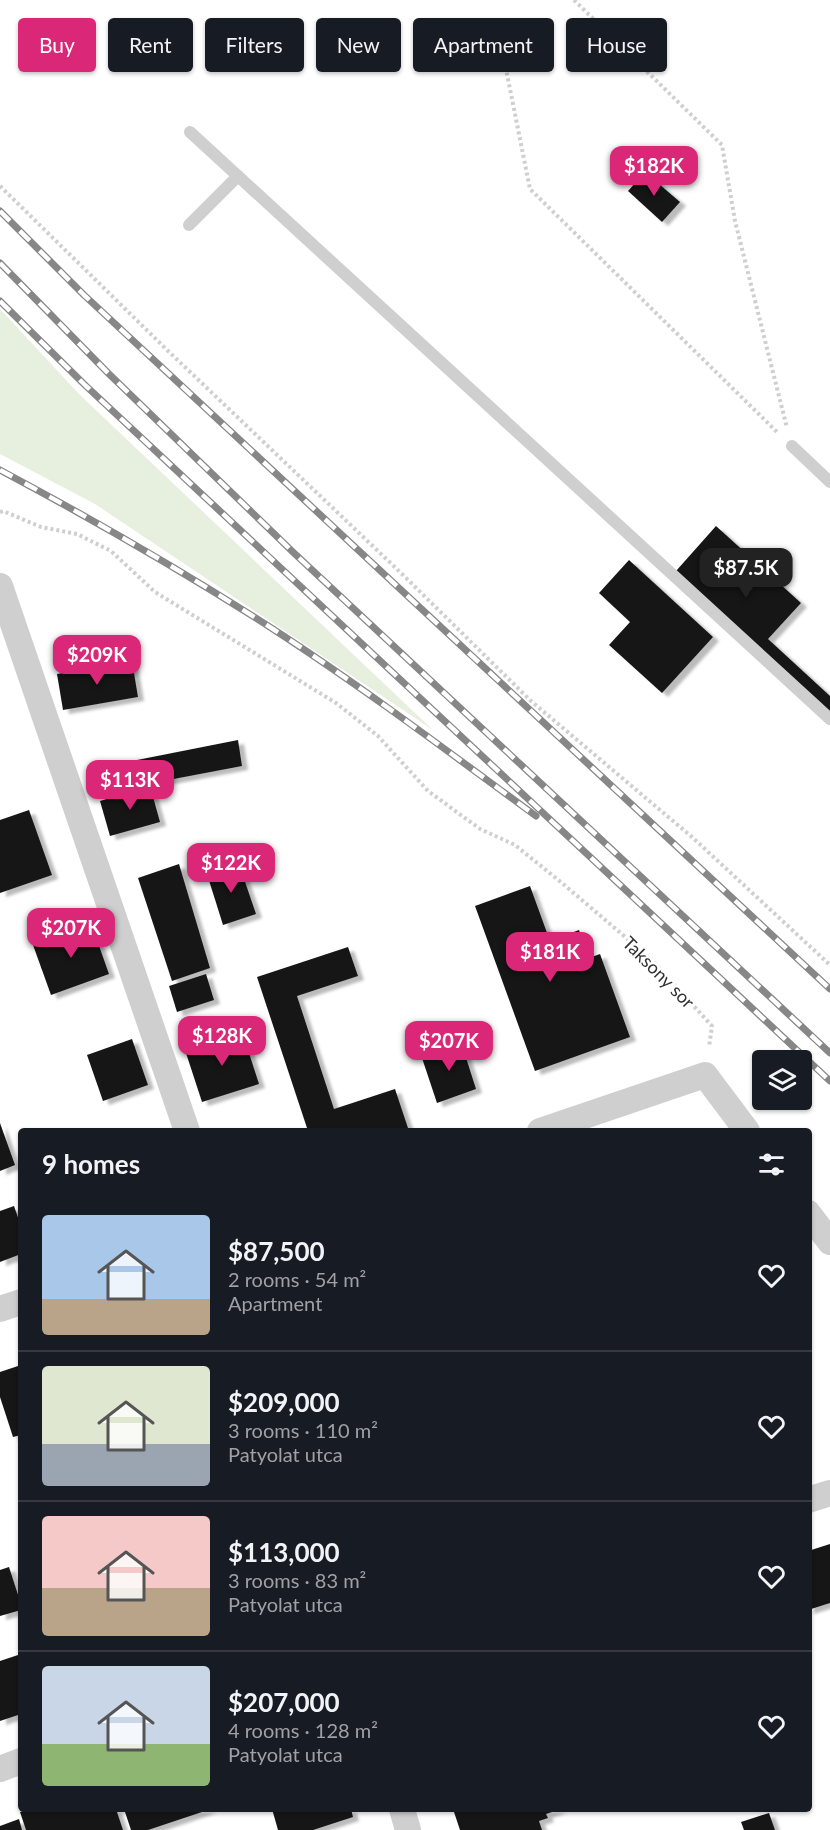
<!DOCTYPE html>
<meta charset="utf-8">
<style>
:root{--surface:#171b24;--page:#20242c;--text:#f1f3f6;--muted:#9ea1a6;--line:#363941;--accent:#db2777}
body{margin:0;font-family:Lato,sans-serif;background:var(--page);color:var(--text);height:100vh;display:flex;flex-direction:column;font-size:22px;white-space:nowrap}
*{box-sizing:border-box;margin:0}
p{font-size:20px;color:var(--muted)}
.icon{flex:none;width:33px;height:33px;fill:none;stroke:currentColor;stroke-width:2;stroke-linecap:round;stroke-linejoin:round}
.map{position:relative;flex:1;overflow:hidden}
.sheet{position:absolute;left:18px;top:1128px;width:794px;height:684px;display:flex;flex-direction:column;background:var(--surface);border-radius:6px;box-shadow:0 2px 4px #0004}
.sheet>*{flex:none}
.hud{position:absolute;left:18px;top:18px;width:795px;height:54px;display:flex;gap:12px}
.buttons{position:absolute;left:752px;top:1050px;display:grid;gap:12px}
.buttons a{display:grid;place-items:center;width:60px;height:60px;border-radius:6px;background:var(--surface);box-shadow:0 2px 4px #0004;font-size:30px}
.price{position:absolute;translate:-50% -51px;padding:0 14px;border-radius:12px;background:var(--accent);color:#fff;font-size:20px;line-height:39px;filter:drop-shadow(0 2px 3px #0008)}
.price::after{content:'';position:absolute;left:50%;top:36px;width:18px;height:14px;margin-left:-9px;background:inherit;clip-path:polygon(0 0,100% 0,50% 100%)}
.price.active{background:#222;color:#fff}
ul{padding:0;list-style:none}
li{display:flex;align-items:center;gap:18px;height:150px;padding:0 24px}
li+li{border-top:2px solid var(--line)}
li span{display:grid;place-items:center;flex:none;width:168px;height:120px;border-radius:6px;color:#555}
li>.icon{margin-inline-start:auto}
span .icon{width:72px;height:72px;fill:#fffc;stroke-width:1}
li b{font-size:26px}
h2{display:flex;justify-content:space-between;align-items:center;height:72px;padding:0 24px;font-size:26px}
.pill{padding:0 21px;border-radius:6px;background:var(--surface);box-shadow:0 2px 4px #0004;font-size:21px;line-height:54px}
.pill.active{background:var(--accent);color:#fff}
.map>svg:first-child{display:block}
.green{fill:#e7efdf}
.building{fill:#191919;filter:url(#shadow)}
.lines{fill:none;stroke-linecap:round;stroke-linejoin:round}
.path{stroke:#cfcfcf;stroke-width:4;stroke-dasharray:3 3;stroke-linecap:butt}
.service{stroke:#cfcfcf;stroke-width:12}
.minor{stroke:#cfcfcf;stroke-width:26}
.rail-casing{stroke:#878787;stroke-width:7}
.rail{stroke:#fff;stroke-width:4.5;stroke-dasharray:14;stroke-linecap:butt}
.labels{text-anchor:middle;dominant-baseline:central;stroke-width:6;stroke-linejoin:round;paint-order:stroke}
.street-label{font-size:18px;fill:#323232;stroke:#fff}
</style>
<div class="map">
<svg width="830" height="1830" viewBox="0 0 830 1830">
<defs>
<filter id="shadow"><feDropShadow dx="6" dy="4" stdDeviation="1.5" flood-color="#0004"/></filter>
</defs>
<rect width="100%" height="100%" fill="#fff"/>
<polygon class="green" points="0,309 80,395 433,730 95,504 0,454"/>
<g class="building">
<polygon points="645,172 680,202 662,222 628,191"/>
<polygon points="716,526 801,603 768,639 830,696 830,712 676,571"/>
<polygon points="629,560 713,637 662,693 609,645 630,622 599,593"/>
<polygon points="132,661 138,697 63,710 57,674"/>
<polygon points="238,740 242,766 142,785 137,760"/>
<polygon points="150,786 160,822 110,836 100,801"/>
<polygon points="29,810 52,875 0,893 0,820"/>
<polygon points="179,864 210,968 172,981 138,878"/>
<polygon points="239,864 256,914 223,925 207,874"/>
<polygon points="530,886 550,941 579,930 589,958 600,954 630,1037 535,1071 475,906"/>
<polygon points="91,923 109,974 51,995 33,945"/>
<polygon points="348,947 358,976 297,996 334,1109 395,1089 409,1131 308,1131 257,977"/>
<polygon points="206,974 214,1000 177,1012 169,986"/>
<polygon points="242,1031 259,1084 202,1102 185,1050"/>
<polygon points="132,1039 148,1085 103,1101 87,1055"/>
<polygon points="461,1042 476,1089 437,1103 421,1055"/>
<polygon points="0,1123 15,1165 0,1171"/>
<polygon points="14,1206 21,1226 21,1254 0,1262 0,1211"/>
<polygon points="21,1365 21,1435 13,1437 0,1397 0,1372"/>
<polygon points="830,1544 830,1603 808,1610 808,1551"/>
<polygon points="9,1567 21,1604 21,1610 0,1616 0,1570"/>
<polygon points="21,1654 21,1714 0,1721 0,1661"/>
<polygon points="30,1809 116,1809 123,1830 26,1830 20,1812"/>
<polygon points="124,1809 211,1809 148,1830 131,1830"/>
<polygon points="272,1809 351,1809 353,1817 313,1830 278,1830"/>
<polygon points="453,1809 561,1809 546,1814 548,1818 539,1821 542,1830 460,1830"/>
<polygon points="769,1813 775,1830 744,1830 741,1822"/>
<polygon points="19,1819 22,1830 0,1830 0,1826"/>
</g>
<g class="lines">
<g class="path">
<polyline points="574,0 722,145 735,221 787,428"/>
<polyline points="502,49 530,189 778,433"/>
<polyline points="0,186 166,349 401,573 531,701 692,837 830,965"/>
<polyline points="0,512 3,511 41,527 77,534 111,551 155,592 336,703 378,736 428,791 480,829 515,845 562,883 651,959 712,1026 709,1047"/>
</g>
<g class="service">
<polyline points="190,132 830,719"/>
<polyline points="189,225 238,176"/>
<polyline points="792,446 830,482"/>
</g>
<g class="minor">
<polyline points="0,586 187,1131"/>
<polyline points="540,1131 705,1075 747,1131"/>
<polyline points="808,1213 830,1242"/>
<polyline points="0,1309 21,1302"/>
<polyline points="808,1500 830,1493"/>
<polyline points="0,1769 21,1761"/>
<polyline points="402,1809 408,1830"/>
</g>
<defs>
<g id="rail">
<polyline points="0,211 84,295 830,989"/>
<polyline points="0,263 108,373 295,554 830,1053"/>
<polyline points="0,301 86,386 830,1081"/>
<path d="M 0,470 C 94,520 186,573 276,631 C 365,689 450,753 536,816"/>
</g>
</defs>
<use href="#rail" class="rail-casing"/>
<use href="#rail" class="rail"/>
</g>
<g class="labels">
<g class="street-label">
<text transform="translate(659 972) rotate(45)">Taksony sor</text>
</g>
</g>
</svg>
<div class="buttons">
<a><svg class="icon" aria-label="layers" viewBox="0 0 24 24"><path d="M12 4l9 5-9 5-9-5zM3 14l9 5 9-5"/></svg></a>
</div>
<b class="price" style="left:654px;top:197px">$182K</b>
<b class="price active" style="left:746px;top:599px">$87.5K</b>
<b class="price" style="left:97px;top:686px">$209K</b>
<b class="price" style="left:130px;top:811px">$113K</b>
<b class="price" style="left:231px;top:894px">$122K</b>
<b class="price" style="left:71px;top:959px">$207K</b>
<b class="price" style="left:550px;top:983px">$181K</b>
<b class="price" style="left:222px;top:1067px">$128K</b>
<b class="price" style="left:449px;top:1072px">$207K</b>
<div class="hud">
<a class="pill active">Buy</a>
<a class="pill">Rent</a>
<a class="pill">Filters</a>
<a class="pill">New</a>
<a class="pill">Apartment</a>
<a class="pill">House</a>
</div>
<section class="sheet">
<h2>9 homes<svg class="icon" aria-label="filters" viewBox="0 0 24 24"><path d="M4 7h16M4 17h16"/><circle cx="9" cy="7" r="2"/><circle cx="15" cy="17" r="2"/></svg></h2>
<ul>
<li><span style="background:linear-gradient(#a9c7e8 70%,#b9a48a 0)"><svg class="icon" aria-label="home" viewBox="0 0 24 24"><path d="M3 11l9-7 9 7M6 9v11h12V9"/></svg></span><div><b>$87,500</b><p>2 rooms · 54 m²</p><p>Apartment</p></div><svg class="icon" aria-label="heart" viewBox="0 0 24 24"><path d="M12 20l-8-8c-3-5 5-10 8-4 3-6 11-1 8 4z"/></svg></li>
<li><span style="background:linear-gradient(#dfe7d0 65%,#9aa5b1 0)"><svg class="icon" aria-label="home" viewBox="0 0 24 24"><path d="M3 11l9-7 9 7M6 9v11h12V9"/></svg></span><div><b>$209,000</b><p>3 rooms · 110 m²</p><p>Patyolat utca</p></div><svg class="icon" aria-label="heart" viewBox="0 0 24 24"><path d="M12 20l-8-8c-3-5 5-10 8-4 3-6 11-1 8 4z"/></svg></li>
<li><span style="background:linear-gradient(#f6c9c9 60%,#b9a48a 0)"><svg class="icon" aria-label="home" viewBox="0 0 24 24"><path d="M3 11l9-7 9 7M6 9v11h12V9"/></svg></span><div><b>$113,000</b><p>3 rooms · 83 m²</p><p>Patyolat utca</p></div><svg class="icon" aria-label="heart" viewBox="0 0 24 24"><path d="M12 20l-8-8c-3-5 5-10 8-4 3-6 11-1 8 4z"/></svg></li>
<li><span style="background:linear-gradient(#c9d6e8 65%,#8fb573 0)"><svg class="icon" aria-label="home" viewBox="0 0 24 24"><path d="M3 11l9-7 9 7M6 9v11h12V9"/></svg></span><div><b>$207,000</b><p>4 rooms · 128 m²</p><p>Patyolat utca</p></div><svg class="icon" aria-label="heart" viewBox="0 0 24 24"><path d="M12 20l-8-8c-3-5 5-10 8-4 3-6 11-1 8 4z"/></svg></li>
</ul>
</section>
</div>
